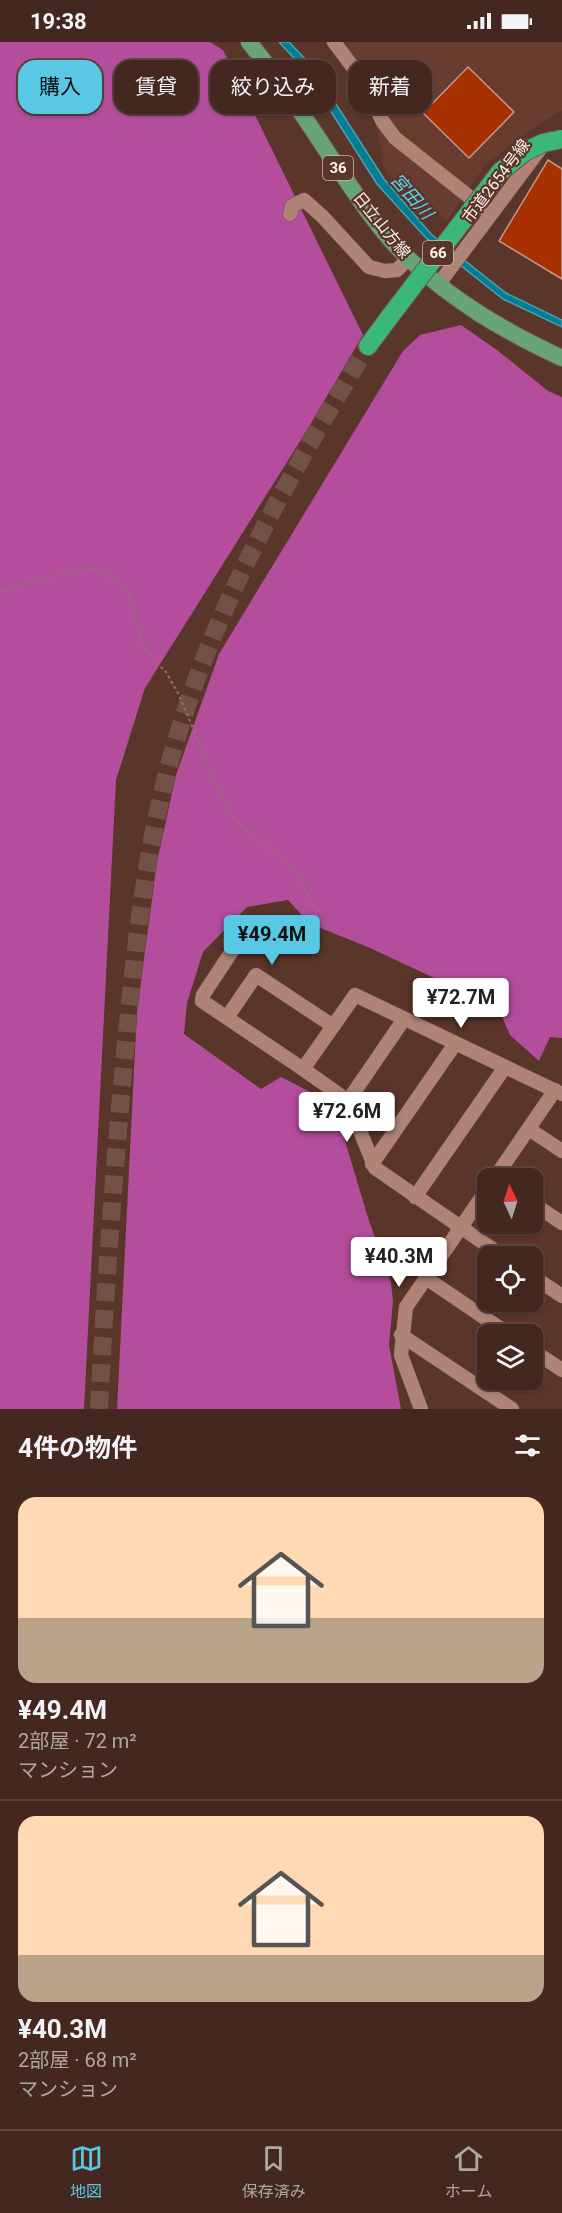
<!DOCTYPE html>
<html lang="ja">
<meta charset="utf-8">
<style>
:root{--surface:#442820;--page:#4e342d;--text:#f1f3f6;--muted:#afa6a5;--line:#5c443e;--accent:#59c8e5}
body{margin:0;font-family:Roboto,"Noto Sans JP",sans-serif;background:var(--page);color:var(--text);height:100vh;display:flex;flex-direction:column;font-size:22px;white-space:nowrap}
*{box-sizing:border-box;margin:0}
p{font-size:20px;color:var(--muted)}
.icon{flex:none;width:33px;height:33px;fill:none;stroke:currentColor;stroke-width:2;stroke-linecap:round;stroke-linejoin:round}
.map{position:relative;height:1367px;overflow:hidden}
.drawer{display:flex;flex-direction:column;background:var(--surface);flex:1}
.drawer>*{flex:none}
.guide{position:absolute;left:18px;top:18px;width:526px;height:54px;display:flex;gap:12px}
.needle{width:39px;rotate:356deg}
.tools{position:absolute;left:477px;top:1126px;display:grid;gap:12px}
.tools a{display:grid;place-items:center;width:66px;height:66px;border-radius:12px;background:var(--surface);box-shadow:0 2px 4px #0004,0 0 0 2px var(--line);font-size:30px}
.price{position:absolute;translate:-50% -51px;padding:0 14px;border-radius:6px;background:#fff;color:#222;font-size:20px;line-height:39px;filter:drop-shadow(0 2px 3px #0008)}
.price::after{content:'';position:absolute;left:50%;top:36px;width:18px;height:14px;margin-left:-9px;background:inherit;clip-path:polygon(0 0,100% 0,50% 100%)}
.price.current{background:var(--accent);color:#111}
ul{padding:0;list-style:none}
li{display:grid;align-content:center;gap:12px;height:318px;padding:0 18px}
li+li{border-top:2px solid var(--line)}
li span{display:grid;place-items:center;height:186px;border-radius:18px;color:#555}
li>.icon{margin-inline-start:auto}
span .icon{width:108px;height:108px;fill:#fffc;stroke-width:1}
li b{font-size:26px}
h2{display:flex;justify-content:space-between;align-items:center;height:72px;padding:0 18px;font-size:26px}
.pill{padding:0 21px;border-radius:18px;background:var(--surface);box-shadow:0 2px 4px #0004,0 0 0 2px var(--line);font-size:21px;line-height:54px}
.pill.current{background:var(--accent);color:#111}
.status{display:flex;justify-content:space-between;align-items:center;height:42px;padding:0 30px;background:var(--surface);direction:ltr}
.status svg{height:16px;fill:currentColor}
.tabs{display:flex;justify-content:space-around;align-items:center;height:84px;border-top:2px solid var(--line);background:var(--surface);font-size:16px;color:var(--muted)}
.tabs a{display:grid;justify-items:center;gap:3px}
.tabs .current{color:var(--accent)}
.map>svg:first-child{display:block}
.built{fill:#683d30}
.forest{fill:#b34d9c}
.water{fill:#017d95;stroke:#4da0af;stroke-width:1.5}
.building{fill:#a73100;stroke:#c3978a;stroke-width:1.5}
.lines{fill:none;stroke-linecap:round;stroke-linejoin:round}
.highway-tunnel{stroke:#735147;stroke-width:18;stroke-dasharray:18 9;stroke-linecap:butt}
.minor-casing{stroke:#70534a;stroke-width:15}
.major-casing{stroke:#70534a;stroke-width:18}
.highway-casing{stroke:#70534a;stroke-width:20}
.path{stroke:#91746b;stroke-width:2;stroke-dasharray:3 3;stroke-linecap:butt}
.minor{stroke:#af8477;stroke-width:14}
.major{stroke:#69a378;stroke-width:16}
.highway{stroke:#3ab779;stroke-width:18}
.highway-bridge-casing{stroke:#70534a;stroke-width:20;stroke-linecap:butt}
.highway-bridge{stroke:#3ab779;stroke-width:18}
.labels{text-anchor:middle;dominant-baseline:central;stroke-width:4.5;stroke-linejoin:round;paint-order:stroke}
.shield{fill:#5a352a;stroke:#cdb8b1;stroke-width:1.5}
.shield-label{font-size:15px;font-weight:bold;fill:#fef0eb}
.street-label{font-size:16px;fill:#fef0eb;stroke:#5a352a}
.water-label{font-size:18px;font-style:italic;fill:#5bd4f3;stroke:#5a352a}
</style>
<div class="status"><b>19:38</b><svg viewBox="0 0 49 12"><path d="M0 12V9h3v3zM5 12V6h3v6zM10 12V3h3v9zM15 12V0h3v12zM26 1h20v11H26zM47 4h2v5h-2z"/></svg></div>
<div class="map">
<svg width="562" height="1367" viewBox="0 0 562 1367">
<rect width="100%" height="100%" fill="#5a352a"/>
<polygon class="built" points="325,0 562,0 562,68 536,84 486,122 447,179 386,131 374,75 338,12"/>
<g class="forest">
<polygon points="0,0 210,0 223,8 363,293 304,393 145,646 116,738 84,1367 0,1367"/>
<polygon points="461,283 497,308 548,349 562,355 562,996 550,995 539,1019 510,993 498,966 368,905 310,882 288,858 247,865 203,910 187,961 184,992 261,1047 281,1035 334,1062 369,1179 391,1240 393,1259 389,1303 401,1367 117,1367 137,969 157,820 176,733 219,612 403,309 420,293"/>
</g>
<polygon class="water" points="279,0 289,0 311,23 384,137 431,192 506,251 562,278 562,285 503,257 426,196 377,142 304,27"/>
<g class="building">
<polygon points="468,25 514,70 469,116 423,71"/>
<polygon points="548,118 562,127 562,237 499,199"/>
</g>
<g class="lines">
<path class="highway-tunnel" d="M 99,1367 C 105,1248 114,1129 125,1010 C 134,919 143,827 165,739 C 204,582 284,441 368,304"/>
<defs>
<g id="minor">
<polyline points="334,0 361,36 383,80 395,96 491,172"/>
<polyline points="290,172 292,164 304,158 322,174 369,225 385,229 397,228 408,217"/>
<polyline points="438,243 543,103"/>
<polyline points="297,893 291,903 263,887 258,886 238,900 203,953 202,959 303,1027"/>
<polyline points="228,974 256,933 333,984"/>
<polyline points="348,1059 404,977"/>
<polyline points="529,1087 562,1109"/>
<polyline points="372,1122 455,1002"/>
<polyline points="494,1137 555,1048"/>
<polyline points="415,1155 505,1025"/>
<polyline points="532,1161 562,1181"/>
<polyline points="504,1215 375,1126 348,1059 303,1027 355,953 562,1052"/>
<polyline points="532,1234 562,1254"/>
<polyline points="426,1236 510,1293"/>
<polyline points="401,1293 512,1367"/>
<polyline points="532,1308 562,1328"/>
<polyline points="421,1367 401,1313 406,1265 488,1146"/>
</g>
<path id="major" d="M 249,0 C 277,35 302,71 326,108 C 352,146 376,186 409,217 C 454,260 506,290 562,316"/>
<polyline id="highway" points="368,304 385,281"/>
</defs>
<use href="#minor" class="minor-casing"/>
<use href="#major" class="major-casing"/>
<use href="#highway" class="highway-casing"/>
<polyline class="path" points="0,550 58,533 91,527 112,535 127,548 134,569 141,601 150,614 166,630 179,653 229,772 258,798 291,823 324,880"/>
<use href="#minor" class="minor"/>
<use href="#major" class="major"/>
<use href="#highway" class="highway"/>
<defs>
<polyline id="highway-bridge" points="385,281 500,130 526,109 543,101 562,97"/>
</defs>
<use href="#highway-bridge" class="highway-bridge-casing"/>
<use href="#highway-bridge" class="highway-bridge"/>
</g>
<g class="labels">
<g class="shield">
<rect x="323" y="114" width="30" height="24" rx="4.5"/>
<rect x="423" y="199" width="30" height="24" rx="4.5"/>
</g>
<g class="shield-label">
<text x="338" y="126">36</text>
<text x="438" y="211">66</text>
</g>
<g class="street-label">
<text transform="translate(496 139) rotate(-53)">市道2654号線</text>
<text transform="translate(382 183) rotate(51)">日立山方線</text>
</g>
<g class="water-label">
<text transform="translate(412 154) rotate(49)">宮田川</text>
</g>
</g>
</svg>
<div class="tools">
<a><svg class="needle" viewBox="-14 -14 28 28"><path d="M0-13l5 13h-10z" fill="#e53935"/><path d="M0 13l5-13h-10z" fill="#afa6a5"/></svg></a>
<a><svg class="icon" aria-label="locate" viewBox="0 0 24 24"><circle cx="12" cy="12" r="6"/><path d="M12 2v4M12 18v4M2 12h4M18 12h4"/></svg></a>
<a><svg class="icon" aria-label="layers" viewBox="0 0 24 24"><path d="M12 4l9 5-9 5-9-5zM3 14l9 5 9-5"/></svg></a>
</div>
<b class="price current" style="left:272px;top:924px">¥49.4M</b>
<b class="price" style="left:461px;top:987px">¥72.7M</b>
<b class="price" style="left:347px;top:1101px">¥72.6M</b>
<b class="price" style="left:399px;top:1246px">¥40.3M</b>
<div class="guide">
<a class="pill current">購入</a>
<a class="pill">賃貸</a>
<a class="pill">絞り込み</a>
<a class="pill">新着</a>
</div>
</div>
<section class="drawer">
<h2>4件の物件<svg class="icon" aria-label="filters" viewBox="0 0 24 24"><path d="M4 7h16M4 17h16"/><circle cx="9" cy="7" r="2"/><circle cx="15" cy="17" r="2"/></svg></h2>
<ul>
<li><span style="background:linear-gradient(#ffd9b3 65%,#b9a48a 0)"><svg class="icon" aria-label="home" viewBox="0 0 24 24"><path d="M3 11l9-7 9 7M6 9v11h12V9"/></svg></span><div><b>¥49.4M</b><p>2部屋 · 72 m²</p><p>マンション</p></div></li>
<li><span style="background:linear-gradient(#ffd9b3 75%,#b9a48a 0)"><svg class="icon" aria-label="home" viewBox="0 0 24 24"><path d="M3 11l9-7 9 7M6 9v11h12V9"/></svg></span><div><b>¥40.3M</b><p>2部屋 · 68 m²</p><p>マンション</p></div></li>
</ul>
</section>
<nav class="tabs">
<a class="current"><svg class="icon" aria-label="map" viewBox="0 0 24 24"><path d="M3 6l6-2 6 2 6-2v14l-6 2-6-2-6 2zM9 4v14M15 6v14"/></svg>地図</a>
<a><svg class="icon" aria-label="saved" viewBox="0 0 24 24"><path d="M7 4h10v16l-5-4-5 4z"/></svg>保存済み</a>
<a><svg class="icon" aria-label="home" viewBox="0 0 24 24"><path d="M3 11l9-7 9 7M6 9v11h12V9"/></svg>ホーム</a>
</nav>
